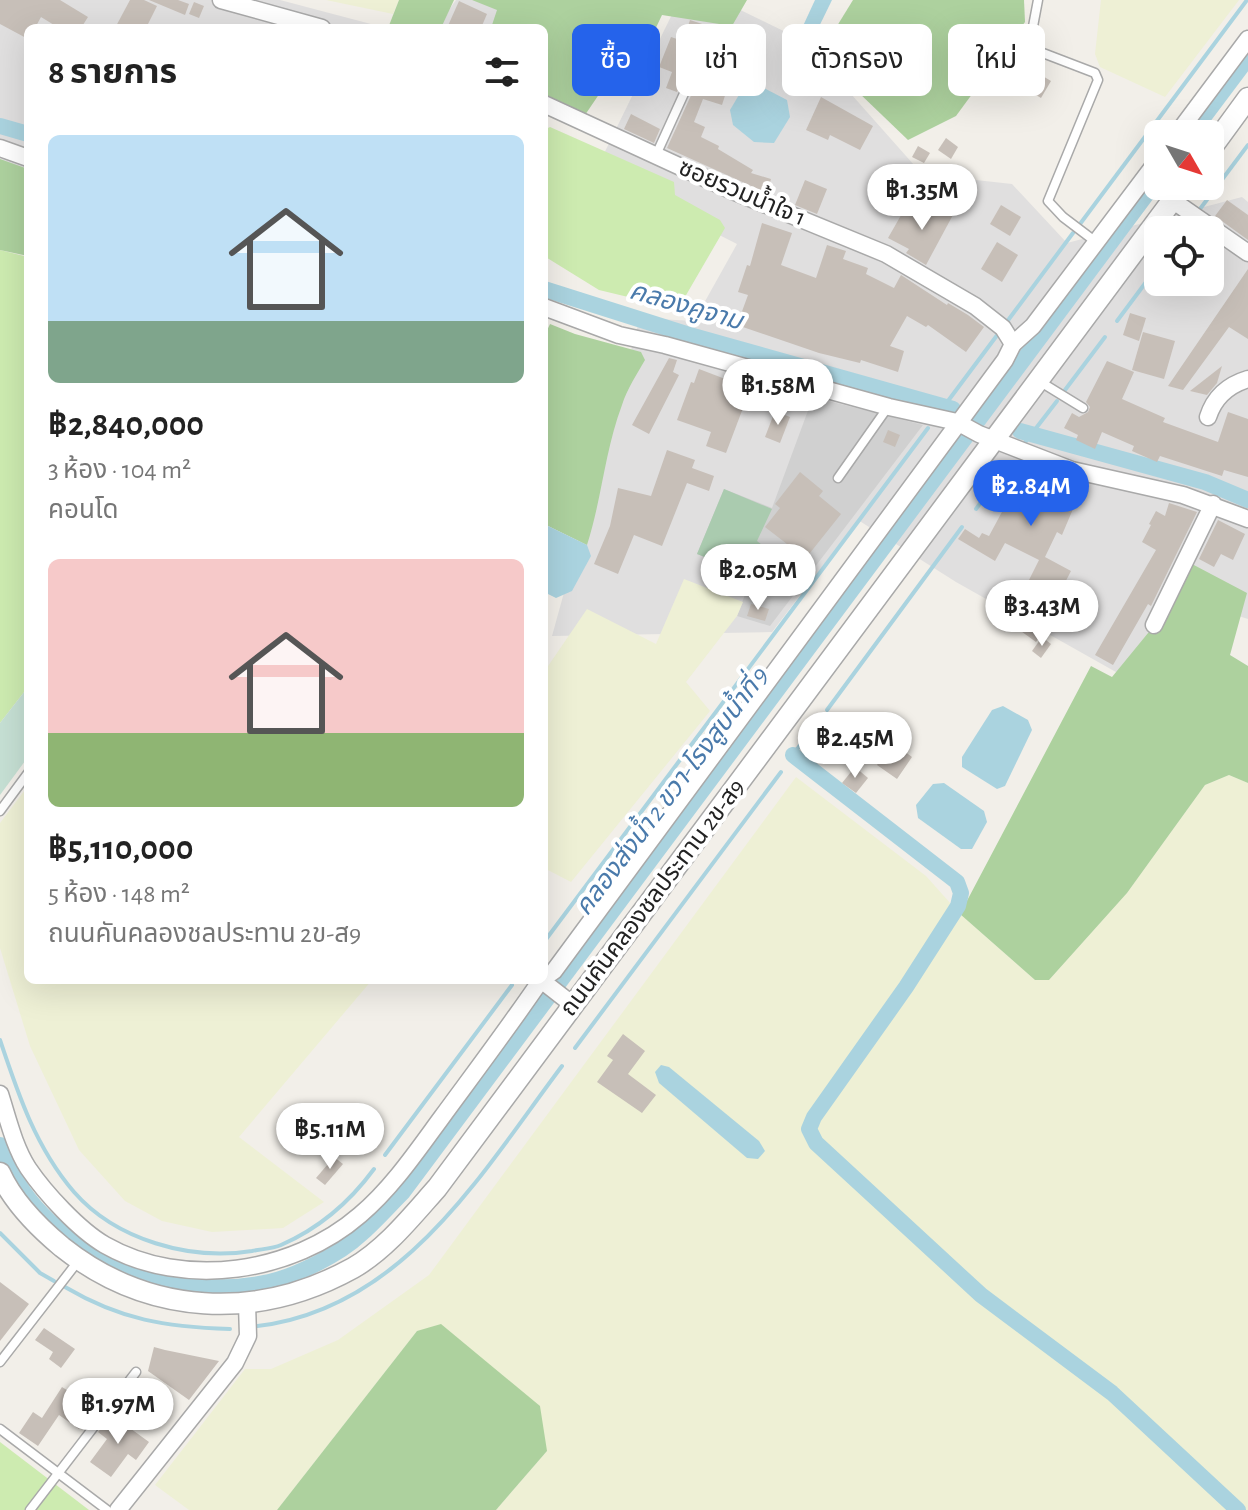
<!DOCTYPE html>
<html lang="th">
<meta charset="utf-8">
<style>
:root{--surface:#fff;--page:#f6f6f6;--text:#222;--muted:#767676;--accent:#2563eb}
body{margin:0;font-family:"Alegreya Sans","Noto Sans Thai",sans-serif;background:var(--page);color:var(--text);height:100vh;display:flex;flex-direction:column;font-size:30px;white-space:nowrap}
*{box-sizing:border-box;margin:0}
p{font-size:26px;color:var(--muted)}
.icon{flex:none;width:44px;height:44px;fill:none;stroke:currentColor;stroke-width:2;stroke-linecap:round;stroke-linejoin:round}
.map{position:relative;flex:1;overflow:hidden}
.sheet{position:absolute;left:24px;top:24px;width:524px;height:960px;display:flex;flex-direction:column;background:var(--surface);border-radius:12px;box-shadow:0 8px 32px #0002}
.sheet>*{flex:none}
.banner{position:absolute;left:572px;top:24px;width:556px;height:72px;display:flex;gap:16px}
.needle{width:52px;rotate:129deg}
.buttons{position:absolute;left:1144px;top:120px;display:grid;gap:16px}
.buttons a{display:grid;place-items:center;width:80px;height:80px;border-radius:12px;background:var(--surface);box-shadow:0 8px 32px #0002;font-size:40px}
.price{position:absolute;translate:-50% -68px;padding:0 18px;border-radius:28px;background:#fff;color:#222;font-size:26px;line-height:52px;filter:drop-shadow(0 2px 4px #0008)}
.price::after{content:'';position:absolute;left:50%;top:48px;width:24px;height:18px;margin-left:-12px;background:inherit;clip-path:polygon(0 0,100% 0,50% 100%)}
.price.active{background:var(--accent);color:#fff}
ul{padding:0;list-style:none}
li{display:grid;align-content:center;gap:16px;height:424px;padding:0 24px}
li span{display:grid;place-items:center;height:248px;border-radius:12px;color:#555}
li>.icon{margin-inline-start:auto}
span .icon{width:144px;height:144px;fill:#fffc;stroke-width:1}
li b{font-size:34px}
h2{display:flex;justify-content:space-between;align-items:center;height:96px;padding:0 24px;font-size:34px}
.tag{padding:0 28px;border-radius:12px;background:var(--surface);box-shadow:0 8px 32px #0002;font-size:28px;line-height:72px}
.tag.active{background:var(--accent);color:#fff}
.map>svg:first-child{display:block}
.residential{fill:#e0dfdf;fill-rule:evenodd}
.religious{fill:#d0d0d0}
.farmland{fill:#eef0d5}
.grass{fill:#cdebb0}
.forest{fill:#add19e}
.wetland{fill:#c6e0d4}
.cemetery{fill:#aacbaf}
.water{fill:#aad3df}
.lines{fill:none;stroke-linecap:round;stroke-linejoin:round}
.stream{stroke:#aad3df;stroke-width:4}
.canal{stroke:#aad3df;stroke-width:16}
.building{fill:#c7bfb8}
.service-casing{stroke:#a9a9a9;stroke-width:11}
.minor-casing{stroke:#a9a9a9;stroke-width:19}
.tertiary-casing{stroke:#a9a9a9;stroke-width:23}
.service{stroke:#fff;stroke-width:8}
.minor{stroke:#fff;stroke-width:16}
.tertiary{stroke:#fff;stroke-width:20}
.labels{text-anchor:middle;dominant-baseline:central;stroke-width:8;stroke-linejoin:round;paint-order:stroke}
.street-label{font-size:24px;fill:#222;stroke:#fff}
.water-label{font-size:26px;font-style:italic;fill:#4a7aab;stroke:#fff}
</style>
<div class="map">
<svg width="1248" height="1510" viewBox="0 0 1248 1510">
<rect width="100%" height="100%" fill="#f2efe9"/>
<g class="residential">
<polygon points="0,0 280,0 386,28 28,28 28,202 0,195"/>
<polygon points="456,0 486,0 526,28 436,28"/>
<path d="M 679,0 L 720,0 L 804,41 L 922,174 L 1012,184 L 1067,243 L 1242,197 L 1248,202 L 1248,619 L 1229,613 L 1139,685 L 956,582 L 858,520 L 772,632 L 552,636 L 640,318 L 694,321 L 737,244 L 595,172 ZM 1158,230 L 1210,230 L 1210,282 L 1158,282 Z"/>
</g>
<polygon class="religious" points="813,397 923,425 770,626 737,616 752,576 697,554 724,489 772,508"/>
<g class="farmland">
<polygon points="326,0 399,0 393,14"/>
<polygon points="1101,0 1239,0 1165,97 1100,67 1095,54"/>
<polygon points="684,579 743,602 737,616 686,682 710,711 571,882 544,868 544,672 587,609 656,644"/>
<polygon points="1229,775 1248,783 1248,1510 496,1510 547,1451 417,1331 277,1510 189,1510 155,1485 245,1369 271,1369 338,1340 429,1275 796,777 926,876 960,914 1035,980 1049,980 1127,893 1205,785"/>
<polygon points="28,786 28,980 372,980 239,1137 324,1202 283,1228 212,1232 162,1221 125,1201 79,1150 30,1046 0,948 0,823"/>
</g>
<g class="grass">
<polygon points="550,127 674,182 675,195 720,220 725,228 678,309 599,290 544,256 544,143 546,129"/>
<polygon points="0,250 28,257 28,687 0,723"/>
<polygon points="0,1442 89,1510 0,1510"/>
</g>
<g class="forest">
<polygon points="399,0 454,0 441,28 388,28"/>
<polygon points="472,0 747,0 732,26 662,15 642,57 625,56 585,115 544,105 544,28 491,28 497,10"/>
<polygon points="853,0 1024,0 1025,22 956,116 908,140 832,67 829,39"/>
<polygon points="0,159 28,169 28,256 0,250"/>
<path d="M 550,324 L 575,334 L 641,352 L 645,360 C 637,374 627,389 622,405 C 605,450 602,498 587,545 L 544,524 L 544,337 Z"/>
<polygon points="1192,564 1247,593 1230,655 1248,666 1248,783 1229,775 1205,785 1127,893 1049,980 1035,980 960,914 1091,666 1112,677 1162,616"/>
<polygon points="441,1324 540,1406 547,1451 496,1510 277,1510 417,1331"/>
</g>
<polygon class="wetland" points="28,687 28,757 0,795 0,723"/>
<polygon class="cemetery" points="724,489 772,509 757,541 771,552 753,576 697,554"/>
<g class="water">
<polygon points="815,0 832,0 812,41 807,43 797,39"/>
<polygon points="758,85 787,100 790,117 774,143 754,142 733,125 730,110 743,88"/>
<polygon points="544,524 587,545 591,556 572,591 556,598 544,592"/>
<polygon points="1003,706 1028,720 1032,730 1005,786 997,789 962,767 962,757 992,710"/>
<polygon points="944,783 984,811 987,822 972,849 961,849 918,818 916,805 933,784"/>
<polygon points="661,1065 669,1067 759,1141 765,1151 758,1159 747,1158 659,1083 655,1072"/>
</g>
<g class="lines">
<g class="stream">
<polyline points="1200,209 1248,145"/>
<polyline points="1080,224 1247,0"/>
<polyline points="1185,230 1189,225"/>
<polyline points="1117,321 1158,266"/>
<polyline points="1006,323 1073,233"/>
<polyline points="1065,390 1105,337"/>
<polyline points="939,413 998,334"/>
<polyline points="1023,445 1057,401"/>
<polyline points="976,509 1006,468"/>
<polyline points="827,710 962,527"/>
<polyline points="792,756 813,728"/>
<polyline points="544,942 928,428"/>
<path d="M 0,1040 C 18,1094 36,1148 74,1192 C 116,1240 190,1261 252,1251 C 261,1249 272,1249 281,1245 C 320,1228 349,1203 374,1169"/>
<polyline points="575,1048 781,772"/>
<polyline points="385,1155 512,985"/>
<polyline points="0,1233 40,1273 54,1281"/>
<path d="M 65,1287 C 121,1320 166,1327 230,1329"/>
<path d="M 250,1327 C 401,1313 480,1175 562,1066"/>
</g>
<g class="canal">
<polyline points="0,126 28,134"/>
<polyline points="1191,134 1248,58"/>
<polyline points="544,289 686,334 953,409"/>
<polyline points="1020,431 1205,482 1248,500"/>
<polyline points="793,755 957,882 961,893 958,906 906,987 814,1117 809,1129 816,1143 981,1295 1112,1393 1238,1510"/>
<path d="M 0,1145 C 35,1251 166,1305 269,1282 C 296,1276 340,1254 360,1235 C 375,1222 389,1206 403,1192 L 1158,179"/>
</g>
</g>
<g class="building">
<polygon points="0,0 60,0 88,17 81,28 59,28 41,17 35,28 28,28 28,39 0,24"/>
<polygon points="130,0 144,0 157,6 146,28 115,28"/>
<polygon points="149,0 178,0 189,4 185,15"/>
<polygon points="459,1 487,14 481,28 447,28"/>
<polygon points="194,2 204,6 199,18 189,14"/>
<polygon points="690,20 751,40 742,64 729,59 721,81 729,83 722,105 703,99 694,122 705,127 701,137 719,146 718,149 753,170 751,173 771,179 767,193 667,148 709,56 706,48 697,49 677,92 666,88 672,72 659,67 671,37 683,41"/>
<polygon points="1036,72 1051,81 1041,98 1026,89"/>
<polygon points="821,97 873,126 860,150 830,135 828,140 806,130"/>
<polygon points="631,114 660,129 654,143 624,129"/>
<polygon points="946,138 958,147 951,159 938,150"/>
<polygon points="918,146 930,153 924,163 912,157"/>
<polygon points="805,180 827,189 817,214 795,205"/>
<polygon points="1227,200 1248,215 1248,240 1215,216"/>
<polygon points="936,202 954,213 926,265 906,253 909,249 888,238 904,210 925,221"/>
<polygon points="1001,205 1021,217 1010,236 990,224"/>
<polygon points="762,223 792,233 781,265 816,278 827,245 846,251 843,259 868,268 866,274 894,288 901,275 947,305 948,303 968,315 984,327 966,352 928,325 926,327 907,316 890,346 904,351 898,372 861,360 860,363 819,353 737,325 748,295 738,292 747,265 750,266"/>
<polygon points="997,242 1018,255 1002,282 981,269"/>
<polygon points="1248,269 1248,339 1229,327 1183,390 1168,386"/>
<polygon points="1130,313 1146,318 1139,341 1123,335"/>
<polygon points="1143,332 1175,341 1164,379 1132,370"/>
<polygon points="669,358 677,360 673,372 679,375 649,434 632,425"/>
<polygon points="1107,361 1134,372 1122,399 1165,418 1163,422 1218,442 1228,412 1248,419 1248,477 1224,470 1222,476 1160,456 1157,462 1132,451 1134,446 1102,432 1095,449 1076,440 1078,435 1064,428 1072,413 1079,417 1088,412 1090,407 1086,402"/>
<polygon points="1222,366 1217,383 1207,395 1190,391"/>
<polygon points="699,369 741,385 743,381 755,386 747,410 743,408 726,453 706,446 711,432 677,420 691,382 694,383"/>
<polygon points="775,411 790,417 780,443 765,437"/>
<polygon points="888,430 900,435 895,447 883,442"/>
<polygon points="667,450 695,460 692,468 714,476 709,491 687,483 662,546 634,535 618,574 594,564 610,526 618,488 651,496"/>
<polygon points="1025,467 1066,486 1067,484 1081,490 1062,535 1057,532 1045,557 1071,571 1054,604 1025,588 1039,560 1005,543 995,561 958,539 965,529 979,538 982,533 989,536 1003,510 988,504 997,485 1013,492"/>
<polygon points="800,472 823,491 819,496 841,514 798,568 779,553 787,544 765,527 780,508 775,504"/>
<polygon points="1169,503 1197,512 1151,606 1148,604 1113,665 1095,655 1156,550 1142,542 1151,525 1149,524 1156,511 1165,516"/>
<polygon points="1218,520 1245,534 1233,560 1221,554 1214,567 1199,559"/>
<polygon points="751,604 769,609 765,621 747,616"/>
<polygon points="1027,609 1048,626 1036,642 1014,626"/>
<polygon points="1042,637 1051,644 1041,658 1032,651"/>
<polygon points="865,722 912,757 897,779 877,765 886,752 858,731"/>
<polygon points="855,767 868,778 856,793 842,783"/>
<polygon points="623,1034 645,1051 628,1074 656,1095 642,1113 597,1082 613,1060 607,1056"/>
<polygon points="334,1157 343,1164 325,1185 316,1178"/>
<polygon points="0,1282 29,1304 0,1341"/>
<polygon points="44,1328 75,1349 61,1368 49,1359 53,1352 35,1340"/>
<polygon points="154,1347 165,1350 219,1361 189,1400 148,1371"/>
<polygon points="79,1386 99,1399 96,1403 101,1407 87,1424 84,1422 79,1429 59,1415 38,1446 19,1433 33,1412 42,1418 62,1387 73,1394"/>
<polygon points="112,1415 149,1442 136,1460 128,1454 111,1477 90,1462 107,1439 98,1432"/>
</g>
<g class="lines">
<defs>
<g id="service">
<polyline points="1038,0 1031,37 1035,50 1095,73 1098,80 1048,201 1063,217 1096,242"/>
<polyline points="656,155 702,54"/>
<polyline points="1039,381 1083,408"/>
<polyline points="838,478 888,407"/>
<polyline points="0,811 28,773"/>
<polyline points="0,1362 79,1260"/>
<polyline points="0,1429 107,1510"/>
<polyline points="30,1510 136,1372"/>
</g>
<g id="minor">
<polyline points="221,0 322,28"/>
<polyline points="544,104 735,192 886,254 975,306 1003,328 1013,344"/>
<polyline points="1177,134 1248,39"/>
<polyline points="0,148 28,158"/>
<polyline points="1172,200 1248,253"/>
<polyline points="544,307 619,335 665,345 889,407 957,422 979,434 1072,470 1183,495 1248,519"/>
<path d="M 1208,417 C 1214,398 1228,385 1248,379"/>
<polyline points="1154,625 1213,504"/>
<polyline points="544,978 554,971 1005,360 1013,344 1033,326 1158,160"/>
<polyline points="541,980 573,1005"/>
<path d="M 0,1094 C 8,1119 14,1146 28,1168 C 45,1193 79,1230 105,1245 C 184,1290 293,1273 360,1215 C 392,1188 417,1151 442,1117 C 475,1072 509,1027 541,980"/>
<polyline points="118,1510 235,1363 248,1336 247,1304"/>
</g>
<g id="tertiary">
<polyline points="1210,150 1248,98"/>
<path d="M 0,1173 C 13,1202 38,1227 62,1247 C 149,1316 257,1321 353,1268 C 386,1249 412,1216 437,1188 L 1183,186"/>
</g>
</defs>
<use href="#service" class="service-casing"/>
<use href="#minor" class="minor-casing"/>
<use href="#tertiary" class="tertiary-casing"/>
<use href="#service" class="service"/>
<use href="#minor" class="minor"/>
<use href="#tertiary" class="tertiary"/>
</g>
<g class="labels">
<g class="street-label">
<text transform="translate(742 193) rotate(23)">ซอยรวมน้ำใจ 1</text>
<text transform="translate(653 898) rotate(-53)">ถนนคันคลองชลประทาน 2ข-ส9</text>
</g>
<g class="water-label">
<text transform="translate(686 306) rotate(16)">คลองคูจาม</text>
<text transform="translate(672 791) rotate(-53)">คลองส่งน้ำ 2 ขวา-โรงสูบน้ำที่ 9</text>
</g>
</g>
</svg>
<div class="buttons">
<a><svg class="needle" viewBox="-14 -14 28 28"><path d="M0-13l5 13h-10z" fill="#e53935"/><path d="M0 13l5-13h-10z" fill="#767676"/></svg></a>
<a><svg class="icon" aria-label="locate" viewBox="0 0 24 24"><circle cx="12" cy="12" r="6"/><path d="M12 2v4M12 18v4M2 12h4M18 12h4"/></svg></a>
</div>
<b class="price" style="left:922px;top:232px">฿1.35M</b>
<b class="price" style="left:778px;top:427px">฿1.58M</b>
<b class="price active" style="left:1031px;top:528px">฿2.84M</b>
<b class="price" style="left:758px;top:612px">฿2.05M</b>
<b class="price" style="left:1042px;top:648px">฿3.43M</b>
<b class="price" style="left:855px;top:780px">฿2.45M</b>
<b class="price" style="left:330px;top:1171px">฿5.11M</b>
<b class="price" style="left:118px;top:1446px">฿1.97M</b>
<div class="banner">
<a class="tag active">ซื้อ</a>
<a class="tag">เช่า</a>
<a class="tag">ตัวกรอง</a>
<a class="tag">ใหม่</a>
</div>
<section class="sheet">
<h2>8 รายการ<svg class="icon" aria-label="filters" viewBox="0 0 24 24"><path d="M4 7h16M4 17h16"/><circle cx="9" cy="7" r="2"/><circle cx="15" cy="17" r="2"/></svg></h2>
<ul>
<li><span style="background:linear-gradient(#bfe0f5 75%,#7fa58c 0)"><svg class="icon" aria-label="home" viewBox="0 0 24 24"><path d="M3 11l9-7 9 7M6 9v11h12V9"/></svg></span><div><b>฿2,840,000</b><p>3 ห้อง · 104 m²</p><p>คอนโด</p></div></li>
<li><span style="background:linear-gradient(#f6c9c9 70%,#8fb573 0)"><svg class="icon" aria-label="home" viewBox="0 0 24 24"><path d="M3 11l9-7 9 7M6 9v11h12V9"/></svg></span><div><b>฿5,110,000</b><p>5 ห้อง · 148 m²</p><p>ถนนคันคลองชลประทาน 2ข-ส9</p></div></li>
</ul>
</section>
</div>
